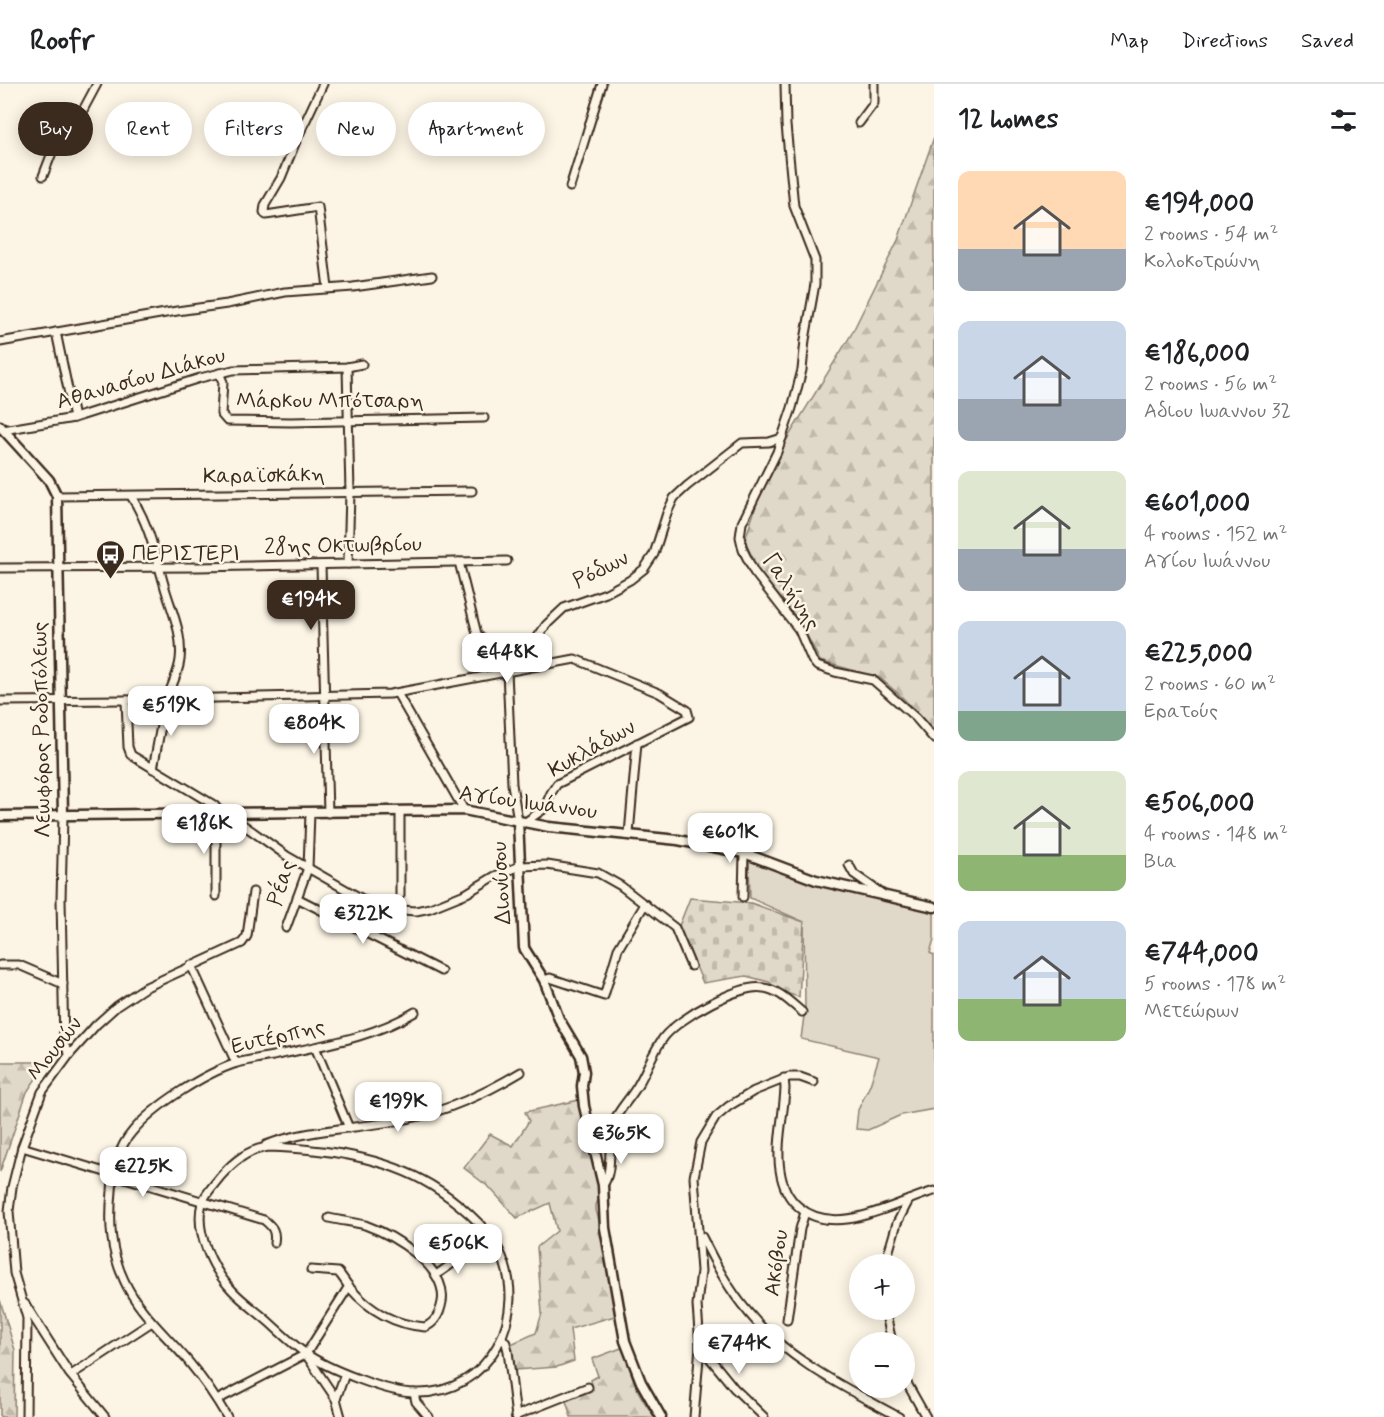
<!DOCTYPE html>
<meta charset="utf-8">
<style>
:root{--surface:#fff;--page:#f2f2f2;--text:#202124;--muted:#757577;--line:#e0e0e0;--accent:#3b2a1e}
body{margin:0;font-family:Mynerve,sans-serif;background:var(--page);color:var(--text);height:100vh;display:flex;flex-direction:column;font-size:22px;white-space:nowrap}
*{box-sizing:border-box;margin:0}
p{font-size:20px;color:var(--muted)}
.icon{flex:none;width:33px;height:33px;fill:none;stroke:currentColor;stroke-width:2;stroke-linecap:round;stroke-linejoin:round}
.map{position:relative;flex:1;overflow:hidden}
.sheet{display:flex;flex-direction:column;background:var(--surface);width:450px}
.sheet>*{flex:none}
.top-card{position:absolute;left:18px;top:18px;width:570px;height:54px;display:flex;gap:12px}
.tools{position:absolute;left:849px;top:1170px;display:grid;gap:12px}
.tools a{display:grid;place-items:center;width:66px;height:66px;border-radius:50%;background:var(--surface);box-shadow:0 3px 15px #0003;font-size:30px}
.price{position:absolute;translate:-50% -51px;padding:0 14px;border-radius:12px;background:#fff;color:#222;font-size:20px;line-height:39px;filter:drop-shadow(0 2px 3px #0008)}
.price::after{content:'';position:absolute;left:50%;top:36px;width:18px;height:14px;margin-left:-9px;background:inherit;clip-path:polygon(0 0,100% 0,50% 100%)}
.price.on{background:var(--accent);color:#fff}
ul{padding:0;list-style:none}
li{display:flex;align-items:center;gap:18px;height:150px;padding:0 24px}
li span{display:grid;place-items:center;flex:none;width:168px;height:120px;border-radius:12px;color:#555}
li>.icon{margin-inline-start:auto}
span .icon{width:72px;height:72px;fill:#fffc;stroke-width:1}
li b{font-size:26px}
h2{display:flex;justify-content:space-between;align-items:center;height:72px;padding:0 24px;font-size:26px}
.tag{padding:0 21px;border-radius:27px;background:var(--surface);box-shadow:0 3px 15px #0003;font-size:21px;line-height:54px}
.tag.on{background:var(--accent);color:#fff}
header{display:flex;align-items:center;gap:36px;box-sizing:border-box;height:84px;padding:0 30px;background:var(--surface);border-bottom:2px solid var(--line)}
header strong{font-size:28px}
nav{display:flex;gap:33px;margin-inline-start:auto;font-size:21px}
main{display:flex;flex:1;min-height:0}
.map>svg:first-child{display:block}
.green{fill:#e0d8c8;stroke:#8e8173;stroke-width:1.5}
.forest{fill:url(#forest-firs);stroke:#8e8173;stroke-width:1.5}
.cemetery{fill:url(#cemetery-stones);stroke:#8e8173;stroke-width:1.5}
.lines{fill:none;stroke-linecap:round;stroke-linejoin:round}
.minor-casing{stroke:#3b2a1e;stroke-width:11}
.tertiary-casing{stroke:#3b2a1e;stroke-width:13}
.minor{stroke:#fcf5e5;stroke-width:7}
.tertiary{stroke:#fcf5e5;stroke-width:8}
.labels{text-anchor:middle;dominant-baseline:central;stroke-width:5;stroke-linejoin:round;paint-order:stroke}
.street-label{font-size:22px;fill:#3b2a1e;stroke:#fcf5e5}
.poi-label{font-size:22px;fill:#3b2a1e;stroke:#fcf5e5;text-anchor:start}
</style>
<header>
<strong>Roofr</strong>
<nav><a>Map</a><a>Directions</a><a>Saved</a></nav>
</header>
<main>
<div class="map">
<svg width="934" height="1333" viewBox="0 0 934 1333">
<defs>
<pattern id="forest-firs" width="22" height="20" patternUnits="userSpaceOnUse" patternTransform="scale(1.5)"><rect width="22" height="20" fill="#e0d8c8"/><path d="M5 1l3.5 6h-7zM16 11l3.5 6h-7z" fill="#c1baab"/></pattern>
<pattern id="cemetery-stones" width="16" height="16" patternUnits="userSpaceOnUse" patternTransform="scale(1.5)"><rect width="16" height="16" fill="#e0d8c8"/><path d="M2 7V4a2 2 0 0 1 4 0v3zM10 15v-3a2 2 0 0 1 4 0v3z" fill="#c1baab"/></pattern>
</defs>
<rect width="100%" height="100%" fill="#fcf5e5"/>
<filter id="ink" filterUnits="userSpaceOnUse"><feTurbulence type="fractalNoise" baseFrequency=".0167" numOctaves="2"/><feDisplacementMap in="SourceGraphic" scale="12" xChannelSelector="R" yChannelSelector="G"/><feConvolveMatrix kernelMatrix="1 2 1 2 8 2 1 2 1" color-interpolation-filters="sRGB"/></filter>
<g filter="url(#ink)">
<polygon class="green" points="749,777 814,798 934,827 934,855 930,869 934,871 934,1025 901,1031 868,1046 856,1045 858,1026 870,1001 879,973 801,955 805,924 804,838 750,814"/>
<g class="forest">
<polygon points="934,53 934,646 902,613 880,594 820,577 800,538 755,482 745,456 757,419 787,355 851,251 898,156"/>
<polygon points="0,978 47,978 27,1008 0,1088"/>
<polygon points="579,1016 584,1042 594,1072 598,1097 600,1112 596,1121 596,1126 601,1144 615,1232 570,1245 574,1277 557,1283 515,1286 511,1260 536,1249 542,1229 537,1163 557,1147 550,1119 517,1134 490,1104 464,1084 490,1050 513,1062 529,1037 525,1028"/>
<polygon points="0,1216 15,1266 14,1333 0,1333"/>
<path d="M 624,1263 C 632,1294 635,1307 655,1333 L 571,1333 L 566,1317 L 593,1306 L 591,1296 L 598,1292 L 592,1275 Z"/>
</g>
<polygon class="cemetery" points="690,814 751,819 804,838 799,913 779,907 769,898 746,892 703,899 679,842"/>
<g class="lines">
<defs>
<g id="minor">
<polyline points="323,0 297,55 281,94 265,121 264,128 266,131 318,123 328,204"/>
<polyline points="785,0 786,41 794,122 815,176 815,200 805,256 802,286 792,324 777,368 742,439 740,453 743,466 754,488 799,546 812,576 817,582 835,588 873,596 916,634 934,655"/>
<polyline points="859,39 874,19 874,0"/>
<polyline points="43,92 53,66 82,28 97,0"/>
<polyline points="570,103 602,0"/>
<polyline points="56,248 74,334"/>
<polyline points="0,258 177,227 227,220 285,208 353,203 432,192"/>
<polyline points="347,283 350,409 348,480"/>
<polyline points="219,289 223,298 221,330 227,337 291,338 484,334"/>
<polyline points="3,346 74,334 200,294 233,286 347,283 362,280"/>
<polyline points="57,412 472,407"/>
<path d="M 131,412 C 150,442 155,470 165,504 C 172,528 183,550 180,576 C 178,592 169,606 165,620 L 153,685"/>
<polyline points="459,478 477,550 482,555 524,573"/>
<polyline points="321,481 328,729"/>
<polyline points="0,484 198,483 507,477"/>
<polyline points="397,609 464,726"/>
<polyline points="126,616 128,663 131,671 214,721 222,730"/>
<polyline points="0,617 126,616 390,610 575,575 659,609 687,626 689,633 557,700 551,709 544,725 524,739"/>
<polyline points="228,730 287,772 364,816 388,825 416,827 430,824 467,809 495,792 520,782 547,781 598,789 621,802 675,844 691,882"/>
<polyline points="63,731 61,816 64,961 70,970"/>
<polyline points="518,737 512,700 507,587 524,573 546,541 564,524 606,509 630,496 644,485 654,470 667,429 674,414 687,402 742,359 769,358 782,354"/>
<polyline points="629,750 637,659"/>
<polyline points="849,781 854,790 884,811"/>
<polyline points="400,811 400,727"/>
<polyline points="216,812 216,730"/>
<polyline points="743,813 744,769"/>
<polyline points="297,814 441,887"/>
<polyline points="286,844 308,784 310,729"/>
<polyline points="0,881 19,881 63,900"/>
<polyline points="191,881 236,979"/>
<polyline points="544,896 550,894 604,912 618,865 645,820"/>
<polyline points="315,963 349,1044"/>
<path d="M 784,994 L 785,1004 C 784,1030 776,1060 780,1086 C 782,1100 788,1114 799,1123 C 836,1155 895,1118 934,1107"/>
<path d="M 266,1061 C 310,1044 360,1045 406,1035 C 448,1027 484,1010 521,988"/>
<path d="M 22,1063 L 264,1136 C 273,1143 276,1148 274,1159"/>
<path d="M 269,1063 C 323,1065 383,1072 431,1101 C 454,1115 487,1142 499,1166 C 531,1230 490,1311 415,1309 C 388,1309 326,1284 305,1269 C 292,1260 281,1249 270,1239 C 258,1228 243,1218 232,1206 C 213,1186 194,1148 202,1119 C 205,1110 214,1101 220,1093 C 233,1078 248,1065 269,1063 Z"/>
<path d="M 603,1101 C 614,1087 607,1057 613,1039 C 619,1025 630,1015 638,1001 C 647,986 653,967 664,953 C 679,934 740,899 764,904 C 779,906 791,919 802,928"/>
<path d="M 702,1153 C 715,1179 729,1206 748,1228 C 787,1276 846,1304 899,1333"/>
<polyline points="885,1180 897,1139 909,1116"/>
<path d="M 311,1186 L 338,1188 C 343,1193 345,1198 350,1204 C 369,1226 395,1241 425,1243 C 435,1239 440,1229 442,1218 C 448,1183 393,1151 365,1141 C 354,1138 341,1137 329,1134"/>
<polyline points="436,1191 466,1170"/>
<polyline points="25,1220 69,1289 105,1333"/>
<polyline points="885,1226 892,1258"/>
<polyline points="787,1236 800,1145 805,1128"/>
<polyline points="502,1254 506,1259 508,1267 516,1333"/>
<polyline points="700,1262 734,1304 764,1333"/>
<polyline points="307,1272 336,1315 341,1333"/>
<polyline points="71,1291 152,1238"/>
<polyline points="904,1294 926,1333"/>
<polyline points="414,1309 416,1318 429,1333"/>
<polyline points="336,1315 345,1290"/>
<polyline points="217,1316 306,1270 349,1202"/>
<polyline points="515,1332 588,1303"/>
<polyline points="26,1333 27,1234 14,1189 9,1127 12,1103 22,1063 42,1008 70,970 96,941 117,922 144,904 242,859 247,852 253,808"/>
<path d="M 227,1333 C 216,1314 203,1295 188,1277 C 166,1251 138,1228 124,1196 C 110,1166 109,1139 112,1107 C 113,1087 118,1064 132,1048 C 153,1022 205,989 237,979 C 248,976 261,974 273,972 C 322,961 372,954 415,928"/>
<polyline points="694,1333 700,1262 697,1221 701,1187 694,1093 701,1058 716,1033 729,1022 754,1007 789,993 800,993 814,998"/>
</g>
<g id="tertiary">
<polyline points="0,342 49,396 57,412 63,731"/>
<polyline points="0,732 464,726 549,743 678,756 744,769 816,796 934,823"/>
<polyline points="518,737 524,864 544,896 559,935 581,972 584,988 582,1002 584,1022 603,1101 605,1144 625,1257 641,1298 661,1333"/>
</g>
</defs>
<use href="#minor" class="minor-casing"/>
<use href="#tertiary" class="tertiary-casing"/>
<use href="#minor" class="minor"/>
<use href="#tertiary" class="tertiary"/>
</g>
</g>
<defs>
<symbol id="bus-pin" viewBox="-11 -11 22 30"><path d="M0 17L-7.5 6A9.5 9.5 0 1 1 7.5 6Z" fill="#3b2a1e" stroke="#fcf5e5"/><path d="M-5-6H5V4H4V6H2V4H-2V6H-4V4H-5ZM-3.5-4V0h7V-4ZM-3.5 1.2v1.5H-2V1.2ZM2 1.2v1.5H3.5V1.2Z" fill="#fff"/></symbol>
</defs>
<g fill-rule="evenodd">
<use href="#bus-pin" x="94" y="454" width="33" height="45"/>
</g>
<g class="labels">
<g class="street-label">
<text transform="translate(141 295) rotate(-16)">Αθανασίου Διάκου</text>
<text x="330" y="317">Μάρκου Μπότσαρη</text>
<text transform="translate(264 392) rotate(-1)">Καραϊσκάκη</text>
<text transform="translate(343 462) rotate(-1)">28ης Οκτωβρίου</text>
<text transform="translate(601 486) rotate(-26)">Ρόδων</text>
<text transform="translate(791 508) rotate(57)">Γαλήνης</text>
<text transform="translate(42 646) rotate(-91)">Λεωφόρος Ροδοπόλεως</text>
<text transform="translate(592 665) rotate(-29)">Κυκλάδων</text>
<text transform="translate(528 719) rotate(8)">Αγίου Ιωάννου</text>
<text transform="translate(282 799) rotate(-72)">Ρέας</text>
<text transform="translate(502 799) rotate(-93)">Διονύσου</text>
<text transform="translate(278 953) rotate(-13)">Ευτέρπης</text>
<text transform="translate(55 965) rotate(-52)">Μουσών</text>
<text transform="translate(777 1179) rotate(-82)">Ακόβου</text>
</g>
<g class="poi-label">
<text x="132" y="470">ΠΕΡΙΣΤΕΡΙ</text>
</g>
</g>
</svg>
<div class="tools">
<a>+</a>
<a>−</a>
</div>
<b class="price on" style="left:311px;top:547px">€194K</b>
<b class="price" style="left:507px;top:600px">€448K</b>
<b class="price" style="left:171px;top:653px">€519K</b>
<b class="price" style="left:314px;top:671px">€804K</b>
<b class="price" style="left:204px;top:771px">€186K</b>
<b class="price" style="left:730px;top:780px">€601K</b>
<b class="price" style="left:363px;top:861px">€322K</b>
<b class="price" style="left:398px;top:1049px">€199K</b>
<b class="price" style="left:621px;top:1081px">€365K</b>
<b class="price" style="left:143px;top:1114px">€225K</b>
<b class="price" style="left:458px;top:1191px">€506K</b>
<b class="price" style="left:739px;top:1291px">€744K</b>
<div class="top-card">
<a class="tag on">Buy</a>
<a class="tag">Rent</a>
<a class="tag">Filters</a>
<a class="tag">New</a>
<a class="tag">Apartment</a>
</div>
</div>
<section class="sheet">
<h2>12 homes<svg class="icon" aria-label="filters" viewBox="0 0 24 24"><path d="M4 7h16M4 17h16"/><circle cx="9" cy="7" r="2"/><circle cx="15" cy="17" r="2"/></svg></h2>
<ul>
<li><span style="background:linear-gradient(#ffd9b3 65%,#9aa5b1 0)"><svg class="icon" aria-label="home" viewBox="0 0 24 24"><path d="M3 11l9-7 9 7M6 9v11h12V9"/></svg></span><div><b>€194,000</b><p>2 rooms · 54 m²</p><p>Κολοκοτρώνη</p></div></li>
<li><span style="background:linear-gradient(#c9d6e8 65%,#9aa5b1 0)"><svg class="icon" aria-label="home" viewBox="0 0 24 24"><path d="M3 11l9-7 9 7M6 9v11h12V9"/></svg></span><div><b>€186,000</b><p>2 rooms · 56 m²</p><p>Αδιου Ιωαννου 32</p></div></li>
<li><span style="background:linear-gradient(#dfe7d0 65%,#9aa5b1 0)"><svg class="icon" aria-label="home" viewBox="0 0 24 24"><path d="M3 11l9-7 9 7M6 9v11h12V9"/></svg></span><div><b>€601,000</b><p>4 rooms · 152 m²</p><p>Αγίου Ιωάννου</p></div></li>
<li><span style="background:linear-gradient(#c9d6e8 75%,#7fa58c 0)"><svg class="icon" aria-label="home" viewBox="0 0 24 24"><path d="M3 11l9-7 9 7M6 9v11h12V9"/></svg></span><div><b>€225,000</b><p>2 rooms · 60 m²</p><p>Ερατούς</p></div></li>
<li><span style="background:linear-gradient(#dfe7d0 70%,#8fb573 0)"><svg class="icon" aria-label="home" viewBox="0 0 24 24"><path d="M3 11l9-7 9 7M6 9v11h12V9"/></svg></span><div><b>€506,000</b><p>4 rooms · 148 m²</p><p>Βια</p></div></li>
<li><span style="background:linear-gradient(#c9d6e8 65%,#8fb573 0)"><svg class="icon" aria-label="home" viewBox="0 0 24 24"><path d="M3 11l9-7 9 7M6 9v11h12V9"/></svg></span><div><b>€744,000</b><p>5 rooms · 178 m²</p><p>Μετεώρων</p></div></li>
</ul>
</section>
</main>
